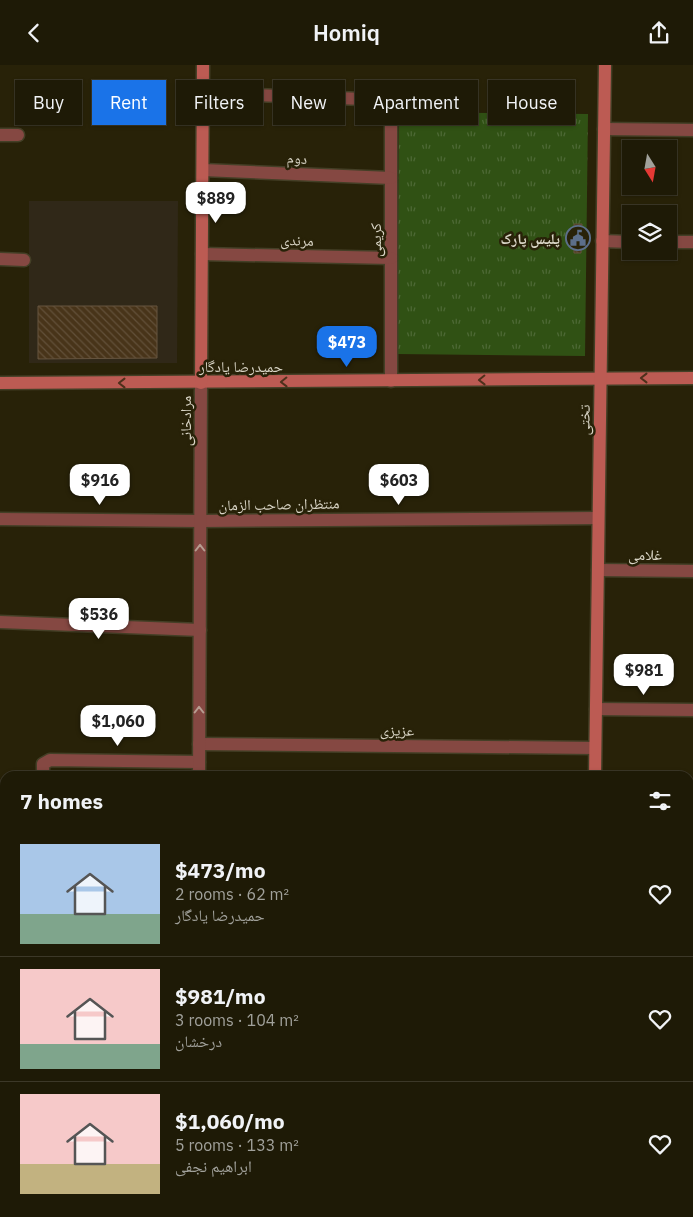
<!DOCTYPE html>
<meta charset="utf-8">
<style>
:root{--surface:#1e1a06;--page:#262310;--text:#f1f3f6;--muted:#a1a19b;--line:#3c3828;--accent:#1a73e8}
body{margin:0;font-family:"IBM Plex Sans","Noto Naskh Arabic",sans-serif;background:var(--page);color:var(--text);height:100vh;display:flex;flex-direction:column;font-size:19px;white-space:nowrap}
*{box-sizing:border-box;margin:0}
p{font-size:16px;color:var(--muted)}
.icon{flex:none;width:28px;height:28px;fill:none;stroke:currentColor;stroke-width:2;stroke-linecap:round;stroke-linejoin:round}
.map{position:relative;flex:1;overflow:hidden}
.panel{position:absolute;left:0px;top:706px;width:694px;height:446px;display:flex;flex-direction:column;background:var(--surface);border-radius:15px 15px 0 0;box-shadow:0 1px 4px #0004,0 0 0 1px var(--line)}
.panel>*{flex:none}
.hud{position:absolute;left:15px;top:15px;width:664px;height:45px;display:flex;gap:10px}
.needle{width:32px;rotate:169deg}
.buttons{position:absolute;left:622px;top:75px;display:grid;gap:10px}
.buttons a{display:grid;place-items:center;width:55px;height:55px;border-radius:0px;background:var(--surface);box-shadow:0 1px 4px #0004,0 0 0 1px var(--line);font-size:25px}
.price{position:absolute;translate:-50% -42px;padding:0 11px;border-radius:10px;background:#fff;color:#222;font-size:16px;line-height:32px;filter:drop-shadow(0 1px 2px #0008)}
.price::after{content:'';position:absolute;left:50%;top:30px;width:15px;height:11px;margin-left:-8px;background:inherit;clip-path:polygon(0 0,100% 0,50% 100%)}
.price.current{background:var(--accent);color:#fff}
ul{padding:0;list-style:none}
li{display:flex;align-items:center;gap:15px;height:125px;padding:0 20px}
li+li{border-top:1px solid var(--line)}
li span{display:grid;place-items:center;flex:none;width:140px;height:100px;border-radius:0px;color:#555}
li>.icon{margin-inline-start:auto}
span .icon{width:60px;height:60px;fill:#fffc;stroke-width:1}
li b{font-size:21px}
h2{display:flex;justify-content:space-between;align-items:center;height:60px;padding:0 20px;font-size:21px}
.pill{padding:0 18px;border-radius:0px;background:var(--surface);box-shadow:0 1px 4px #0004,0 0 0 1px var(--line);font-size:18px;line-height:45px}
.pill.current{background:var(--accent);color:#fff}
header{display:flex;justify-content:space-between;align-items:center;height:65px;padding:0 20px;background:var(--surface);font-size:22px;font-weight:600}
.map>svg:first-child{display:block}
.education{fill:#302818}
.park{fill:url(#park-tufts)}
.building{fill:url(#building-back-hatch);stroke:#66543e}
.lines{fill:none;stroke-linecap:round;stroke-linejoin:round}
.street-casing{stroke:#443f26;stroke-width:15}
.secondary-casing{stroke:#443f26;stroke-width:15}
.street{stroke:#854842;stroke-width:12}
.secondary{stroke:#bc5b53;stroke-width:12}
.oneway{stroke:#4d301b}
.oneway2{stroke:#b79d91}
.labels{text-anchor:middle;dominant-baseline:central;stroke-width:5;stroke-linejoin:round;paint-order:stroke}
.street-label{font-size:15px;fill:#d9d5c6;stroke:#282208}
.poi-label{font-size:15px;font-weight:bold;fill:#d9d5c6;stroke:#282208;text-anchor:end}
</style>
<header><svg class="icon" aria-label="back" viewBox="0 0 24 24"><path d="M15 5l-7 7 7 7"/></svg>Homiq<svg class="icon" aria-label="share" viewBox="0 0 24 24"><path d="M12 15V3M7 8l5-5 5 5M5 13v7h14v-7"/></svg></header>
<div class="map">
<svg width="693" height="1152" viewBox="0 0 693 1152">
<defs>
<pattern id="park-tufts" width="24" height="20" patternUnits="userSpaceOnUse" patternTransform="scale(1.25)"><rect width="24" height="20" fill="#305114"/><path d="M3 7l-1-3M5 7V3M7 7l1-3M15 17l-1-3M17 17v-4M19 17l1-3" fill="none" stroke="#4d6935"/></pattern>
<pattern id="building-back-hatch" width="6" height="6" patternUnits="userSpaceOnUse" patternTransform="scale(1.25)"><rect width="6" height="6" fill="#483419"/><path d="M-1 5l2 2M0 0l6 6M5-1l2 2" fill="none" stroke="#625039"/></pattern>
</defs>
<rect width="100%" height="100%" fill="#282208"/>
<polygon class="education" points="29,136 178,136 177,298 29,298"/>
<polygon class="park" points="399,47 588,49 585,291 397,289"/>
<g class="building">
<polygon points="574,159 582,159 581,188 574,188"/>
<polygon points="38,241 157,241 157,293 38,294"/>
</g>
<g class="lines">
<defs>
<g id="street">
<polyline points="203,28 391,35 391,316"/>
<polyline points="604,64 693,65"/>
<polyline points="0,70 18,70"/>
<polyline points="203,105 391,113"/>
<polyline points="602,176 631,177"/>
<polyline points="669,177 693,177"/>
<polyline points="202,189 391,193"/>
<polyline points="0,194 24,195"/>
<polyline points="0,454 200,456 598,453"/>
<polyline points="598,505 693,506"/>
<polyline points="0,557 200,565"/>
<polyline points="596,644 693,645"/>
<polyline points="199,679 595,683"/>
<polyline points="43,711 43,699 50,695 199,697"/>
<polyline points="199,711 201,318"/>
<polyline points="689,744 693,744"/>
<polyline points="689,862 693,862"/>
<polyline points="689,965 693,965"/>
<polyline points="689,1067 693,1067"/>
<polyline points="0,1148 78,1148"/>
<polyline points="196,1152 196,1148"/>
</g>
<g id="secondary">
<polyline points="0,318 693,313"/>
<polyline points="201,318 203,0"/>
<polyline points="595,711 605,0"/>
<polyline points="588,1152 588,1148"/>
</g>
</defs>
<use href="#street" class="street-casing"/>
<use href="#secondary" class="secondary-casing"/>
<use href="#street" class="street"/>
<use href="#secondary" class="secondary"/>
</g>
<defs><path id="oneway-chevron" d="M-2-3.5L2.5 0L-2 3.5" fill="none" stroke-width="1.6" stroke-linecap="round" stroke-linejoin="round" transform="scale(1.25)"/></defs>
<g class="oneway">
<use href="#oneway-chevron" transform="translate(644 313) rotate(-180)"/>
<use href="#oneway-chevron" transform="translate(482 315) rotate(179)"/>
<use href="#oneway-chevron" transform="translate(284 317) rotate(179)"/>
<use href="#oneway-chevron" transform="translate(122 318) rotate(180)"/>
</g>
<g class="oneway2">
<use href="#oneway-chevron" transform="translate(200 483) rotate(-90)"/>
<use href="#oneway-chevron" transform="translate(199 645) rotate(-90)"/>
</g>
<defs>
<symbol id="civic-ring" viewBox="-11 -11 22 22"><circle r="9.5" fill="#282208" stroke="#5c6f8a" stroke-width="1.5"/><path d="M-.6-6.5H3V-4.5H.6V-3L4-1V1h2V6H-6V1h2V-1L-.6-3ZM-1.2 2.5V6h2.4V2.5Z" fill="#5c6f8a"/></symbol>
</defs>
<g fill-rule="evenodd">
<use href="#civic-ring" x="564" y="159" width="28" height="28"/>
</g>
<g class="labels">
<g class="street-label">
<text transform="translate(297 93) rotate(3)">دوم</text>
<text transform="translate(297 175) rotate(1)">مرندی</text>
<text transform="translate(375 175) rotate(-90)">کریمی</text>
<text x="241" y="301">حمیدرضا یادگار</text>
<text transform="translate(584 355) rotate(-89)">تختی</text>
<text transform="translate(185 356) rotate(-90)">مرادخانی</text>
<text transform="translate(279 439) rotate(-1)">منتظران صاحب الزمان</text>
<text x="645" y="489">غلامی</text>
<text transform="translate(397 665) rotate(1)">عزیزی</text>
</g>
<g class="poi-label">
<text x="560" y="173">پلیس پارک</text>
</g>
</g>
</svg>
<div class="buttons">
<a><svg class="needle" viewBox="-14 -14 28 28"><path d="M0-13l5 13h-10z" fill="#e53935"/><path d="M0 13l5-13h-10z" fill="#a1a19b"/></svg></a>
<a><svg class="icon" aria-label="layers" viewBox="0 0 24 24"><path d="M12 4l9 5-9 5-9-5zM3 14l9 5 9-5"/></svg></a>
</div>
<b class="price" style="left:216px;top:159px">$889</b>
<b class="price current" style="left:347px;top:303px">$473</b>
<b class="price" style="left:100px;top:441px">$916</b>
<b class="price" style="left:399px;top:441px">$603</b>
<b class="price" style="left:99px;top:575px">$536</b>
<b class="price" style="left:644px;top:631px">$981</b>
<b class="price" style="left:118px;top:682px">$1,060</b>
<div class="hud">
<a class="pill">Buy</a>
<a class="pill current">Rent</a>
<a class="pill">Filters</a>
<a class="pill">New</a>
<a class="pill">Apartment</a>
<a class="pill">House</a>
</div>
<section class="panel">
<h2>7 homes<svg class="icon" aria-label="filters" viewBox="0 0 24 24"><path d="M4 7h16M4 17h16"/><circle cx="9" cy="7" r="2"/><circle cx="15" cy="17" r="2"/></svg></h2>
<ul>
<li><span style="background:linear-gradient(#a9c7e8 70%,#7fa58c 0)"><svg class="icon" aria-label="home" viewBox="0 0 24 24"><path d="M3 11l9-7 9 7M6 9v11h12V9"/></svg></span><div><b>$473/mo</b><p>2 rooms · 62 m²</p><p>حمیدرضا یادگار</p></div><svg class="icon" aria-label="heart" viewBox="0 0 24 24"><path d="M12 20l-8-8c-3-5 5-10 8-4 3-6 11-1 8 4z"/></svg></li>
<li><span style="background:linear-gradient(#f6c9c9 75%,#7fa58c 0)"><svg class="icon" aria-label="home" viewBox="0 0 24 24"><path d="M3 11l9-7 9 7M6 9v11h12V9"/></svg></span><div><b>$981/mo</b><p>3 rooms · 104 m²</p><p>درخشان</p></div><svg class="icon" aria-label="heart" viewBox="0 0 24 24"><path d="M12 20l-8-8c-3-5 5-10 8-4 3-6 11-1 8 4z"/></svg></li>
<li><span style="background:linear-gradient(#f6c9c9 70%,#c2b280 0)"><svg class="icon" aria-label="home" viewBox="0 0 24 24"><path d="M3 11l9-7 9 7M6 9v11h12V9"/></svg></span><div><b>$1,060/mo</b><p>5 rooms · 133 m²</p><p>ابراهیم نجفی</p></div><svg class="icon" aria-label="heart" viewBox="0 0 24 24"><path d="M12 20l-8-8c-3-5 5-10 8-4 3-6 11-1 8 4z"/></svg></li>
</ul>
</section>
</div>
